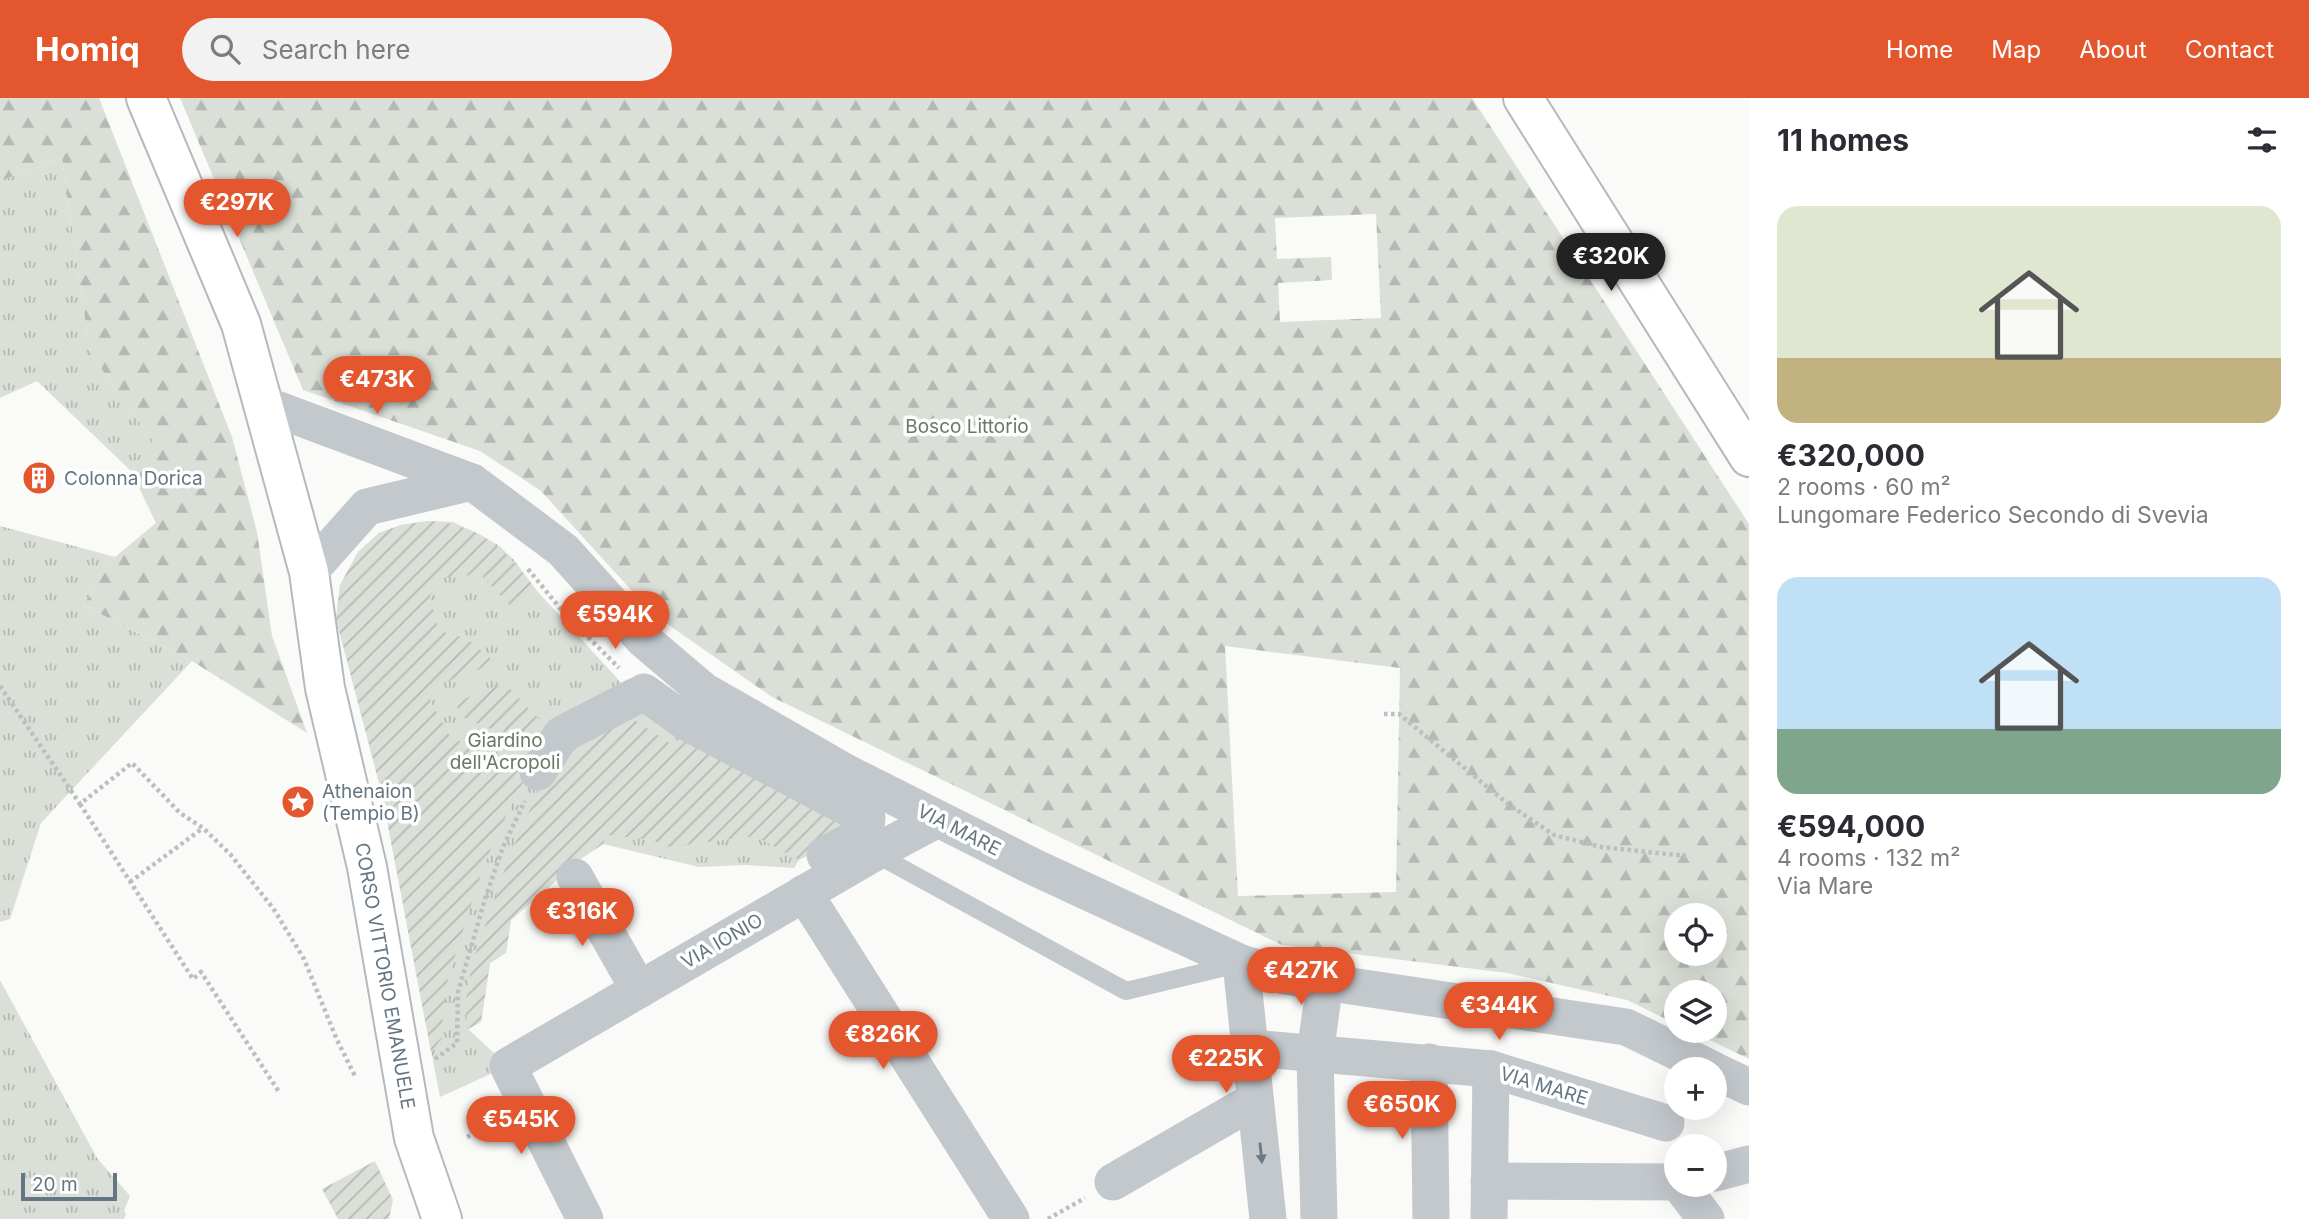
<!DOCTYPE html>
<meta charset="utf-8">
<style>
:root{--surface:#fff;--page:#f2f2f3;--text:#2b2b33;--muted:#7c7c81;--accent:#e4572e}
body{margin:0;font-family:Inter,sans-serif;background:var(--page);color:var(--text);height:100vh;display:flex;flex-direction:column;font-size:26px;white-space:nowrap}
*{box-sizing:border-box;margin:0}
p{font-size:23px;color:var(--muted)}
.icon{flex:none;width:38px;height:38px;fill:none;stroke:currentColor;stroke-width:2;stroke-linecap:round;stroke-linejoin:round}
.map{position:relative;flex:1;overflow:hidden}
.panel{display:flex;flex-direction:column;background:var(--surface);width:560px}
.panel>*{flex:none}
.fabs{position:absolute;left:1664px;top:805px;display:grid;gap:14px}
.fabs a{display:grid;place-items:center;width:63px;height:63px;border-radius:50%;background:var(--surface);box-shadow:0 7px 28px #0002;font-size:35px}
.scale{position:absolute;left:21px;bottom:18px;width:96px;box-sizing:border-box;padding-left:7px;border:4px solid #657683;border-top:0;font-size:19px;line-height:24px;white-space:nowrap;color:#657683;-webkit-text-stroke:5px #fff;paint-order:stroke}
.price{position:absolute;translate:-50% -60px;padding:0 16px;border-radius:24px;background:var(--accent);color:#fff;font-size:23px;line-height:46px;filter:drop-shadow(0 2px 4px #0008)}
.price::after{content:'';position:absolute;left:50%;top:42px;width:21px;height:16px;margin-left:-10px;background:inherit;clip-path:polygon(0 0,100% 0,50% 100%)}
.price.selected{background:#222;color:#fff}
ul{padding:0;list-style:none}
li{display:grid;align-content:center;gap:14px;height:371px;padding:0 28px}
li span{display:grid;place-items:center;height:217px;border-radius:21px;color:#555}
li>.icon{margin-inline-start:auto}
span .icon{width:126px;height:126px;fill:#fffc;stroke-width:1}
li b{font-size:30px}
h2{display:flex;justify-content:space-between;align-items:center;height:84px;padding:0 28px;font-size:30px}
header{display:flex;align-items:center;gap:42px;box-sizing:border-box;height:98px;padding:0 35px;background:var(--accent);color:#fff}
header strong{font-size:33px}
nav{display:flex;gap:38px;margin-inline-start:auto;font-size:24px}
.search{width:490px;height:63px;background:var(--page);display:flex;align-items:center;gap:18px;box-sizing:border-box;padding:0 24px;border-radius:38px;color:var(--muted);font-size:26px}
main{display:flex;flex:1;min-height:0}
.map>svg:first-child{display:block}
.grass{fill:url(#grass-tufts)}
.forest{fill:url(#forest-firs);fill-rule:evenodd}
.garden{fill:url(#garden-furrows)}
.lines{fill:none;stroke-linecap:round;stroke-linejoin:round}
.secondary-casing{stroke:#b3babf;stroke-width:42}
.path{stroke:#bbbfc2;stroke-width:4.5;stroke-dasharray:3.5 3.5;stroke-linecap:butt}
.lane{stroke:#c3c8cc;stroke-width:18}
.street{stroke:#c3c8cc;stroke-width:37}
.secondary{stroke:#fff;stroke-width:38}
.oneway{fill:#6a7a87}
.labels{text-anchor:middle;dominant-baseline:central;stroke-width:7;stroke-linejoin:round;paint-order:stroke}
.park-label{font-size:19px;fill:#687a64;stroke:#fff}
.poi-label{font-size:19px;fill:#657683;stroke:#fff;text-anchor:start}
.street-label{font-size:19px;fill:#657683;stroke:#fff}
</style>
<header>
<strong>Homiq</strong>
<div class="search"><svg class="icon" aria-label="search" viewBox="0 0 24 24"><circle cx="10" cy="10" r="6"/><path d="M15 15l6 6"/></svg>Search here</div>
<nav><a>Home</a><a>Map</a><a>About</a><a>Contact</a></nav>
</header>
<main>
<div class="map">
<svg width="1749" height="1121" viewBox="0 0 1749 1121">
<defs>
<pattern id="grass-tufts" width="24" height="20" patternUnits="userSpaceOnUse" patternTransform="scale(1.75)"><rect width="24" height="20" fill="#dadfd7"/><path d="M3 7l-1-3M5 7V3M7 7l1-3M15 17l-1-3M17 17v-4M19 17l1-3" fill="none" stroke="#b4b9b4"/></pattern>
<pattern id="forest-firs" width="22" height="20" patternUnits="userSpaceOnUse" patternTransform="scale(1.75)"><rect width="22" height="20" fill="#dadfd7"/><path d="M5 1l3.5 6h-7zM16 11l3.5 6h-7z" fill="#b4b9b4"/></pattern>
<pattern id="garden-furrows" width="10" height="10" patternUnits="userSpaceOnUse" patternTransform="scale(1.75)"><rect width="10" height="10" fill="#dadfd7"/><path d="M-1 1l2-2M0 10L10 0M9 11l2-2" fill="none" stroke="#b4b9b4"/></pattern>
</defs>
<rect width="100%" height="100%" fill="#fafaf8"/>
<g class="grass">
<polygon points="62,60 90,255 153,343 131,373 37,283 0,300 0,83"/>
<polygon points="428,423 453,424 498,447 514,462 537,493 627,591 853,734 799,762 794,770 745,767 699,769 603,746 582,760 511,822 506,855 490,865 481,924 468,931 508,968 440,999 382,696 336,521 340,487 358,454 379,435 401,427"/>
<polygon points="0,428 115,459 83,507 192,563 41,725 10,821 0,824"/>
<polygon points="0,882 97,1060 130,1098 124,1113 126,1116 124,1121 0,1121"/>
</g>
<g class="forest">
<polygon points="0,0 99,0 232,339 257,434 272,538 307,635 192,563 83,507 115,459 156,425 131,373 153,343 90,255 62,60 0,83"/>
<path d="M 180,0 L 1472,0 L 1749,426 L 1749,961 L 1691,933 L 1715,933 L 1715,894 L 1676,894 L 1676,926 L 1627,902 L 1507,875 L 1282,847 L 772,599 L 653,516 L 541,393 L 480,353 L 303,292 ZM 1376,116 L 1381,220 L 1280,224 L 1278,185 L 1332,182 L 1331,159 L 1277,161 L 1275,120 ZM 1225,548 L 1400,570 L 1396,794 L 1238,798 ZM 1676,817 L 1715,817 L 1715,856 L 1676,856 Z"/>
</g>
<g class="garden">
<path d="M 428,423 C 482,426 507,452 537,493 L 516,514 L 483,479 L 464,477 L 441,480 L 429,499 L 438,529 L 448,537 L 465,539 L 496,565 L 424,592 L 451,640 L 530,671 L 494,742 L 478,785 L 448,880 L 443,916 L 442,940 L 431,954 L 382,696 L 336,521 L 340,487 L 358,454 L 379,435 L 401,427 Z"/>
<polygon points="504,585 542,624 528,647 465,620 454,605"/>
<polygon points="624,615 671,646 689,635 815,705 853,734 799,762 755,738 669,749 651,742 607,737 603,746 582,760 511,822 506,855 490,865 481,924 468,931 465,908 472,866 509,759 545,678 560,653"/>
<polygon points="375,1063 393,1102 389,1121 338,1121 322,1091"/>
</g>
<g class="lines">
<defs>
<g id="secondary">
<polyline points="146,0 241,226 309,474 325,590 367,769 414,1040 442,1121"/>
<polyline points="1523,0 1749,359"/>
</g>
</defs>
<use href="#secondary" class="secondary-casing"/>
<g class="path">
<polyline points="528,471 564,515 619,570"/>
<polyline points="0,588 80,706 132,665 180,715 203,730 230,756 273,810 304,861 337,942 356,980"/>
<polyline points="1384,616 1399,616 1508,706 1554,737 1601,749 1686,758"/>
<polyline points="80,706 193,881 201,874 279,994"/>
<polyline points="130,784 203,730"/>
<polyline points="435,961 457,945 458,894 485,801 503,749 525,703"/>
<polyline points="467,1039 499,1023"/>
<polyline points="1048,1121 1085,1100"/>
</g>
<polyline class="lane" points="874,755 1126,893 1234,867"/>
<g class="street">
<polyline points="263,306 472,384"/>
<polyline points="309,474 367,409 472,384 563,452 644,542 704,593 847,675 1036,770 1241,865 1284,878 1626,929 1712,971"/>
<polyline points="644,594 686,624 867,720 865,735 825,757"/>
<polyline points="538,674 561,637 636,598"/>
<polyline points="575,779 639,892"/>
<polyline points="804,795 1011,1121"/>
<polyline points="1241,865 1268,1121"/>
<polyline points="1252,950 1491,971 1666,1025"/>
<polyline points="1429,964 1431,1121"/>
<polyline points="1715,973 1749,989"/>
<polyline points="1715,1075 1749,1066"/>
<polyline points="1489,1083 1676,1084"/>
<polyline points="1113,1084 1255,1002"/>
<polyline points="1680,1087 1706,1121"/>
<polyline points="585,1121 508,968 874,755 938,721"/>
<polyline points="1319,1121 1315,956 1325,884"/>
<polyline points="1489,1121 1491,971"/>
</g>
<use href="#secondary" class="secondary"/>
</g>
<defs><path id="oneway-solid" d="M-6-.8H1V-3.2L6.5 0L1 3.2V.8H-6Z" transform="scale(1.75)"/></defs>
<use class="oneway" href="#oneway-solid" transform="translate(1261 1055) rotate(84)"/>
<defs>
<symbol id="building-disc" viewBox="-11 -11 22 22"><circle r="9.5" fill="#e4572e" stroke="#fff"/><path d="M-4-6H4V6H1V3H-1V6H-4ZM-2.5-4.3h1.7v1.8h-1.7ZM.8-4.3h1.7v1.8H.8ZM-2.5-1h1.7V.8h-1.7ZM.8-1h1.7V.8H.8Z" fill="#fff"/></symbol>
<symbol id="sight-disc" viewBox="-11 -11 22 22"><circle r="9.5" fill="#e4572e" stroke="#fff"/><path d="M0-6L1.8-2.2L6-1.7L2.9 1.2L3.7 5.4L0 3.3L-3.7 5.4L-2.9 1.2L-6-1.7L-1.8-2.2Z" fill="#fff"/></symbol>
</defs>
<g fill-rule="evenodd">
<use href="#building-disc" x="20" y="361" width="38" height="38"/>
<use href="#sight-disc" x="279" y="685" width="38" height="38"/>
</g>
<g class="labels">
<g class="park-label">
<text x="967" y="328">Bosco Littorio</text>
<text x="505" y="642">Giardino<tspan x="505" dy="22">dell'Acropoli</tspan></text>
</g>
<g class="poi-label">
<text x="64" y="380">Colonna Dorica</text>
<text x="322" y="693">Athenaion<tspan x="322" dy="22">(Tempio B)</tspan></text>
</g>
<g class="street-label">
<text transform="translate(959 732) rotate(27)">VIA MARE</text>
<text transform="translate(722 843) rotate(-30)">VIA IONIO</text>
<text transform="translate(385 878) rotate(80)">CORSO VITTORIO EMANUELE</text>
<text transform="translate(1544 988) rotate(17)">VIA MARE</text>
</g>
</g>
</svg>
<div class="fabs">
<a><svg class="icon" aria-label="locate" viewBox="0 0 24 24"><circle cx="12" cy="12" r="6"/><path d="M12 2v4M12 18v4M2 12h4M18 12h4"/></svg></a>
<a><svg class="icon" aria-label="layers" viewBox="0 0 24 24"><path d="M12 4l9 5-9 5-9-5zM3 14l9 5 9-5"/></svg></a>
<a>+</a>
<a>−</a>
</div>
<div class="scale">20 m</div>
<b class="price" style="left:237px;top:141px">€297K</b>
<b class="price selected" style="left:1611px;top:195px">€320K</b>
<b class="price" style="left:377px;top:318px">€473K</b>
<b class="price" style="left:615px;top:553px">€594K</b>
<b class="price" style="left:582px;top:850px">€316K</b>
<b class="price" style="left:1301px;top:909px">€427K</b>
<b class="price" style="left:1499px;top:944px">€344K</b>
<b class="price" style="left:883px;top:973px">€826K</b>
<b class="price" style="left:1226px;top:997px">€225K</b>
<b class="price" style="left:1402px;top:1043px">€650K</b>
<b class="price" style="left:521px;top:1058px">€545K</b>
</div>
<section class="panel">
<h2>11 homes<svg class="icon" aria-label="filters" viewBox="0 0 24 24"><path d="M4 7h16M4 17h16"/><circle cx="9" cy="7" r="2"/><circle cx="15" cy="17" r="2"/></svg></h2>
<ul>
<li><span style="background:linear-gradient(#dfe7d0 70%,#c2b280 0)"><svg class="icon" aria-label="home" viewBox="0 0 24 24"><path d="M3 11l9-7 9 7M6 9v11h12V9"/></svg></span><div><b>€320,000</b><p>2 rooms · 60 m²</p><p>Lungomare Federico Secondo di Svevia</p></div></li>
<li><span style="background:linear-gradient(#bfe0f5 70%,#7fa58c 0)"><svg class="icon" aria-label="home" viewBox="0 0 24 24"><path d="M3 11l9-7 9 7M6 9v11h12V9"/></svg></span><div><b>€594,000</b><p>4 rooms · 132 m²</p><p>Via Mare</p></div></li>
</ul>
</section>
</main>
